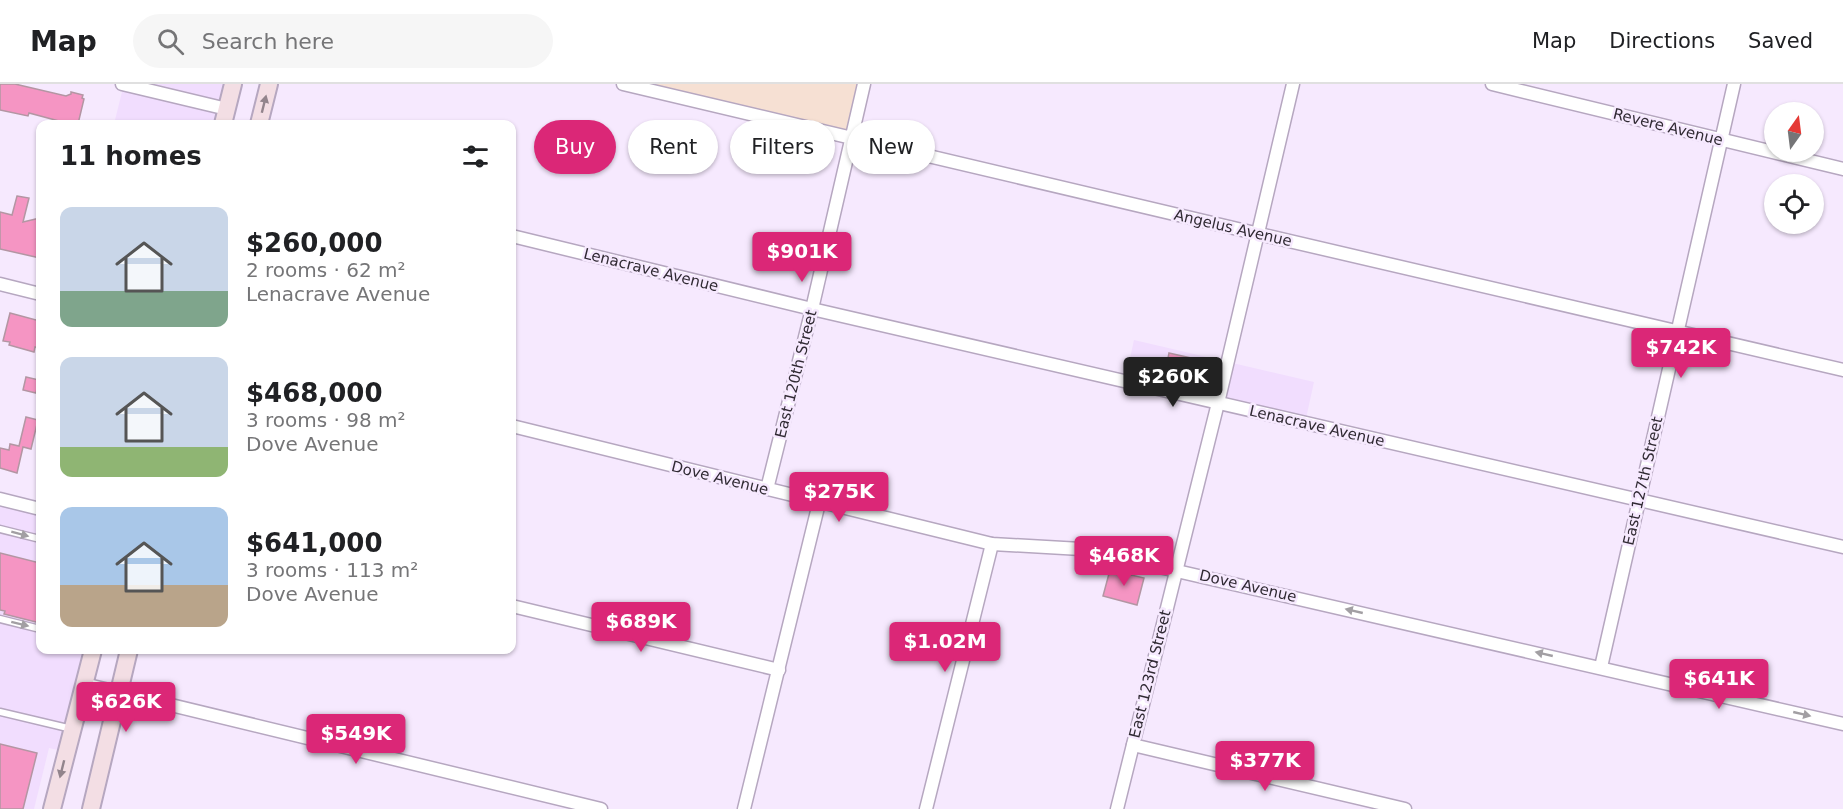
<!DOCTYPE html>
<meta charset="utf-8">
<style>
:root{--surface:#fff;--page:#f6f6f6;--text:#202124;--muted:#757577;--line:#e0e0e0;--accent:#db2777}
body{margin:0;font-family:"DejaVu Sans",sans-serif;background:var(--page);color:var(--text);height:100vh;display:flex;flex-direction:column;font-size:22px;white-space:nowrap}
*{box-sizing:border-box;margin:0}
p{font-size:20px;color:var(--muted)}
.icon{flex:none;width:33px;height:33px;fill:none;stroke:currentColor;stroke-width:2;stroke-linecap:round;stroke-linejoin:round}
.map{position:relative;flex:1;overflow:hidden}
.side{position:absolute;left:36px;top:36px;width:480px;height:534px;display:flex;flex-direction:column;background:var(--surface);border-radius:12px;box-shadow:0 2px 4px #0004}
.side>*{flex:none}
.top-card{position:absolute;left:534px;top:36px;width:570px;height:54px;display:flex;gap:12px}
.needle{width:39px;rotate:14deg}
.buttons{position:absolute;left:1764px;top:18px;display:grid;gap:12px}
.buttons a{display:grid;place-items:center;width:60px;height:60px;border-radius:50%;background:var(--surface);box-shadow:0 2px 4px #0004;font-size:30px}
.price{position:absolute;translate:-50% -51px;padding:0 14px;border-radius:6px;background:var(--accent);color:#fff;font-size:20px;line-height:39px;filter:drop-shadow(0 2px 3px #0008)}
.price::after{content:'';position:absolute;left:50%;top:36px;width:18px;height:14px;margin-left:-9px;background:inherit;clip-path:polygon(0 0,100% 0,50% 100%)}
.price.active{background:#222;color:#fff}
ul{padding:0;list-style:none}
li{display:flex;align-items:center;gap:18px;height:150px;padding:0 24px}
li span{display:grid;place-items:center;flex:none;width:168px;height:120px;border-radius:12px;color:#555}
li>.icon{margin-inline-start:auto}
span .icon{width:72px;height:72px;fill:#fffc;stroke-width:1}
li b{font-size:26px}
h2{display:flex;justify-content:space-between;align-items:center;height:72px;padding:0 24px;font-size:26px}
.pill{padding:0 21px;border-radius:27px;background:var(--surface);box-shadow:0 2px 4px #0004;font-size:21px;line-height:54px}
.pill.active{background:var(--accent);color:#fff}
header{display:flex;align-items:center;gap:36px;box-sizing:border-box;height:84px;padding:0 30px;background:var(--surface);border-bottom:2px solid var(--line)}
header strong{font-size:28px}
nav{display:flex;gap:33px;margin-inline-start:auto;font-size:21px}
.search{width:420px;height:54px;background:var(--page);display:flex;align-items:center;gap:15px;box-sizing:border-box;padding:0 21px;border-radius:33px;color:var(--muted);font-size:22px}
.map>svg:first-child{display:block}
.built{fill:#f1ddfe}
.education{fill:#f6e0d3}
.building{fill:#f595c3;stroke:#b396a3;stroke-width:1.5}
.lines{fill:none;stroke-linecap:round;stroke-linejoin:round}
.service-casing{stroke:#b6a7c0;stroke-width:9}
.minor-casing{stroke:#b6a7c0;stroke-width:15}
.secondary-casing{stroke:#b6a7c0;stroke-width:20}
.service{stroke:#fff;stroke-width:6}
.minor{stroke:#fff;stroke-width:12}
.secondary{stroke:#f3dee4;stroke-width:16}
.oneway{fill:#92848c}
.oneway2{fill:#a29fa3}
.labels{text-anchor:middle;dominant-baseline:central;stroke-width:5;stroke-linejoin:round;paint-order:stroke}
.street-label{font-size:15px;fill:#302a33;stroke:#f6e9fe}
</style>
<header>
<strong>Map</strong>
<div class="search"><svg class="icon" aria-label="search" viewBox="0 0 24 24"><circle cx="10" cy="10" r="6"/><path d="M15 15l6 6"/></svg>Search here</div>
<nav><a>Map</a><a>Directions</a><a>Saved</a></nav>
</header>
<div class="map">
<svg width="1843" height="725" viewBox="0 0 1843 725">
<rect width="100%" height="100%" fill="#f6e9fe"/>
<g class="built">
<polygon points="124,0 233,0 223,40 114,40"/>
<polygon points="1134,256 1314,298 1305,339 1125,297"/>
<polygon points="0,415 40,425 40,566 93,566 67,668 49,664 34,725 0,725"/>
</g>
<polygon class="education" points="623,0 864,0 851,54"/>
<g class="building">
<polygon points="0,0 15,0 66,12 71,10 71,8 83,11 82,14 84,15 78,40 58,40 59,37 29,29 28,32 0,26"/>
<polygon points="17,112 29,114 23,138 40,134 40,174 0,165 0,128 12,131"/>
<polygon points="10,229 40,237 40,264 35,263 34,268 9,261 10,258 3,257"/>
<polygon points="1169,269 1196,275 1193,292 1166,285"/>
<polygon points="26,293 39,296 36,309 23,306"/>
<polygon points="26,333 38,336 31,365 23,363 17,389 0,384 0,364 9,366 10,360 19,362"/>
<polygon points="0,469 40,479 40,539 4,530 5,527 0,526"/>
<polygon points="1110,486 1144,494 1137,521 1103,512"/>
<polygon points="0,660 37,669 23,725 0,725"/>
</g>
<g class="lines">
<defs>
<g id="service">
<polyline points="0,445 40,455"/>
<polyline points="0,535 40,545"/>
<polyline points="0,628 72,645"/>
</g>
<g id="minor">
<polyline points="122,0 227,25"/>
<polyline points="623,0 1242,146 1843,286"/>
<polyline points="1492,0 1843,85"/>
<polyline points="512,152 812,225 1843,463"/>
<polyline points="0,200 40,210"/>
<polyline points="512,342 992,460 1081,465 1843,640"/>
<polyline points="767,405 812,225 864,0"/>
<polyline points="0,415 40,425"/>
<polyline points="512,522 779,586"/>
<polyline points="1601,583 1734,0"/>
<polyline points="84,600 601,725"/>
<polyline points="1133,661 1405,725"/>
<polyline points="744,725 819,419"/>
<polyline points="926,725 992,460"/>
<polyline points="1117,725 1218,319 1293,0"/>
</g>
<g id="secondary">
<polyline points="223,40 233,0"/>
<polyline points="259,40 269,0"/>
<polyline points="52,725 93,566"/>
<polyline points="91,725 129,566"/>
</g>
</defs>
<use href="#service" class="service-casing"/>
<use href="#minor" class="minor-casing"/>
<use href="#secondary" class="secondary-casing"/>
<use href="#service" class="service"/>
<use href="#minor" class="minor"/>
<use href="#secondary" class="secondary"/>
</g>
<defs><path id="oneway-solid" d="M-6-.8H1V-3.2L6.5 0L1 3.2V.8H-6Z" transform="scale(1.5)"/></defs>
<g class="oneway">
<use href="#oneway-solid" transform="translate(264 20) rotate(-76)"/>
<use href="#oneway-solid" transform="translate(62 685) rotate(104)"/>
</g>
<g class="oneway2">
<use href="#oneway-solid" transform="translate(20 450) rotate(15)"/>
<use href="#oneway-solid" transform="translate(1354 527) rotate(-167)"/>
<use href="#oneway-solid" transform="translate(20 540) rotate(14)"/>
<use href="#oneway-solid" transform="translate(1544 570) rotate(-167)"/>
<use href="#oneway-solid" transform="translate(1802 630) rotate(13)"/>
</g>
<g class="labels">
<g class="street-label">
<text transform="translate(1668 43) rotate(14)">Revere Avenue</text>
<text transform="translate(1233 144) rotate(13)">Angelus Avenue</text>
<text transform="translate(651 186) rotate(14)">Lenacrave Avenue</text>
<text transform="translate(796 290) rotate(-76)">East 120th Street</text>
<text transform="translate(1317 342) rotate(13)">Lenacrave Avenue</text>
<text transform="translate(720 394) rotate(14)">Dove Avenue</text>
<text transform="translate(1643 397) rotate(-77)">East 127th Street</text>
<text transform="translate(1248 502) rotate(13)">Dove Avenue</text>
<text transform="translate(1150 590) rotate(-76)">East 123rd Street</text>
</g>
</g>
</svg>
<div class="buttons">
<a><svg class="needle" viewBox="-14 -14 28 28"><path d="M0-13l5 13h-10z" fill="#e53935"/><path d="M0 13l5-13h-10z" fill="#757577"/></svg></a>
<a><svg class="icon" aria-label="locate" viewBox="0 0 24 24"><circle cx="12" cy="12" r="6"/><path d="M12 2v4M12 18v4M2 12h4M18 12h4"/></svg></a>
</div>
<b class="price" style="left:802px;top:199px">$901K</b>
<b class="price" style="left:1681px;top:295px">$742K</b>
<b class="price active" style="left:1173px;top:324px">$260K</b>
<b class="price" style="left:839px;top:439px">$275K</b>
<b class="price" style="left:1124px;top:503px">$468K</b>
<b class="price" style="left:641px;top:569px">$689K</b>
<b class="price" style="left:945px;top:589px">$1.02M</b>
<b class="price" style="left:1719px;top:626px">$641K</b>
<b class="price" style="left:126px;top:649px">$626K</b>
<b class="price" style="left:356px;top:681px">$549K</b>
<b class="price" style="left:1265px;top:708px">$377K</b>
<div class="top-card">
<a class="pill active">Buy</a>
<a class="pill">Rent</a>
<a class="pill">Filters</a>
<a class="pill">New</a>
</div>
<section class="side">
<h2>11 homes<svg class="icon" aria-label="filters" viewBox="0 0 24 24"><path d="M4 7h16M4 17h16"/><circle cx="9" cy="7" r="2"/><circle cx="15" cy="17" r="2"/></svg></h2>
<ul>
<li><span style="background:linear-gradient(#c9d6e8 70%,#7fa58c 0)"><svg class="icon" aria-label="home" viewBox="0 0 24 24"><path d="M3 11l9-7 9 7M6 9v11h12V9"/></svg></span><div><b>$260,000</b><p>2 rooms · 62 m²</p><p>Lenacrave Avenue</p></div></li>
<li><span style="background:linear-gradient(#c9d6e8 75%,#8fb573 0)"><svg class="icon" aria-label="home" viewBox="0 0 24 24"><path d="M3 11l9-7 9 7M6 9v11h12V9"/></svg></span><div><b>$468,000</b><p>3 rooms · 98 m²</p><p>Dove Avenue</p></div></li>
<li><span style="background:linear-gradient(#a9c7e8 65%,#b9a48a 0)"><svg class="icon" aria-label="home" viewBox="0 0 24 24"><path d="M3 11l9-7 9 7M6 9v11h12V9"/></svg></span><div><b>$641,000</b><p>3 rooms · 113 m²</p><p>Dove Avenue</p></div></li>
</ul>
</section>
</div>
